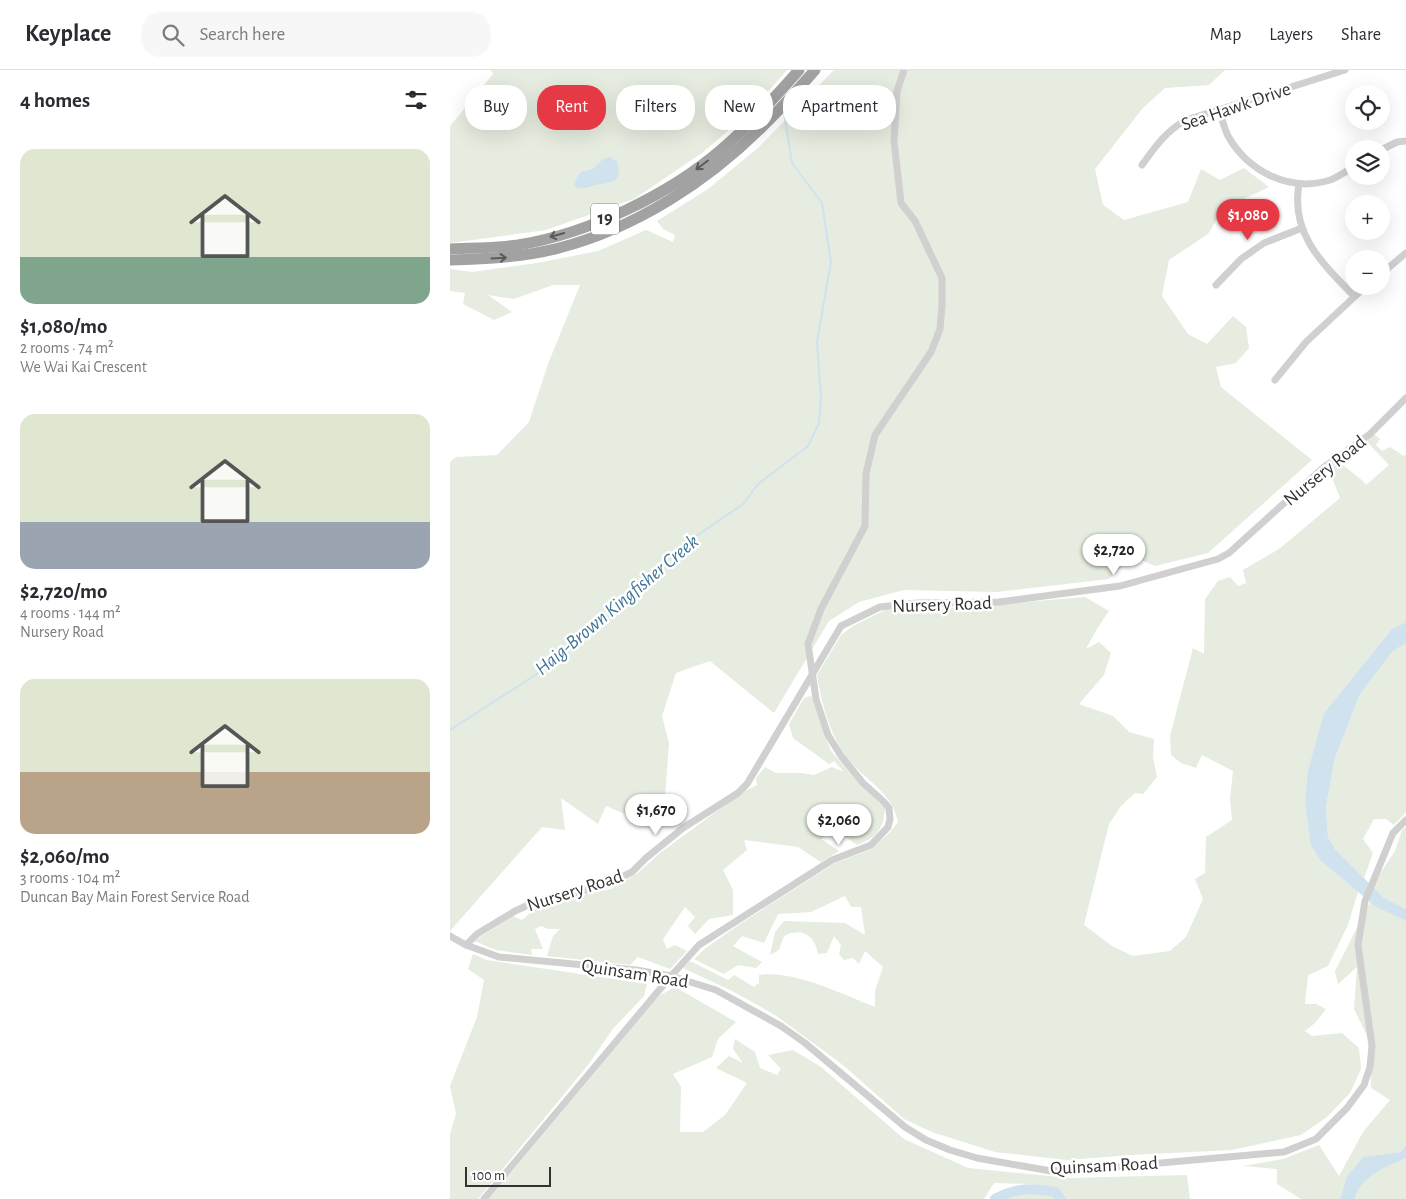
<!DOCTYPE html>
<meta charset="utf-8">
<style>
:root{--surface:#fff;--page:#f7f7f7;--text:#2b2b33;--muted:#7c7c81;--line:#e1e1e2;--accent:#e63946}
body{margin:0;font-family:"Alegreya Sans",sans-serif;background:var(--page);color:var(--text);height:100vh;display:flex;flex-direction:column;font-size:19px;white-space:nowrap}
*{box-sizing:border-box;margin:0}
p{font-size:16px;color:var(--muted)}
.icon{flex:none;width:28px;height:28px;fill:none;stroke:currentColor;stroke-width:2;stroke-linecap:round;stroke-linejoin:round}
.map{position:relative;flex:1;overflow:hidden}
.panel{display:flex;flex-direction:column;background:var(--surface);width:450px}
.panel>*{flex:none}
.top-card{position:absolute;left:15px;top:15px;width:475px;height:45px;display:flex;gap:10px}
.tools{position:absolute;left:895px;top:15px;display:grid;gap:10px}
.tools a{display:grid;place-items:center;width:45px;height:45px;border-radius:50%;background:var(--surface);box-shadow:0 5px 20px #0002;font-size:25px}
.scale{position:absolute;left:15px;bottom:12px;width:86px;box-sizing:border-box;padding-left:5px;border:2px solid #333;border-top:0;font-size:14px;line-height:18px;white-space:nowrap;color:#333;-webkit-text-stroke:4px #fff;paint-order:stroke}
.price{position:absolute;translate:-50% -42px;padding:0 11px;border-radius:18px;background:#fff;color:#222;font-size:16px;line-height:32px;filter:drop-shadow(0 1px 2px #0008)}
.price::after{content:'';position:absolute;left:50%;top:30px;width:15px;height:11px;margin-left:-8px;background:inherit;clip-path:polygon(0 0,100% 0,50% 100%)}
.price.current{background:var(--accent);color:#fff}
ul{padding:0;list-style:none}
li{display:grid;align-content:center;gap:10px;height:265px;padding:0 20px}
li span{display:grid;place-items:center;height:155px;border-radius:15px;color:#555}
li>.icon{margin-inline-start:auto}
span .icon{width:90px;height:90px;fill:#fffc;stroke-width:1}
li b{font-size:21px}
h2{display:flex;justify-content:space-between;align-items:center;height:60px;padding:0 20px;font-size:21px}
.pill{padding:0 18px;border-radius:20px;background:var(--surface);box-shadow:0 5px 20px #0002;font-size:18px;line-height:45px}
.pill.current{background:var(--accent);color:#fff}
header{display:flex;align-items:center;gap:30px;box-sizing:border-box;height:70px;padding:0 25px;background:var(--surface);border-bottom:1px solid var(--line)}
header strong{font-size:24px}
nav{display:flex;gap:28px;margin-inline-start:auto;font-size:18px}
.search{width:350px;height:45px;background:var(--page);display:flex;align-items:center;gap:12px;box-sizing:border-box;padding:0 18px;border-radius:20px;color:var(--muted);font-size:19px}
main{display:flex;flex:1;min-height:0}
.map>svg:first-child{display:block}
.green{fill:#e6ecdf}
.water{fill:#cfe2ee}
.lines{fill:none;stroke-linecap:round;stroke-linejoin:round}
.stream{stroke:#cfe2ee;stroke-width:2}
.river{stroke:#cfe2ee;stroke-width:10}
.minor{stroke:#d0d0d0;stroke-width:7}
.trunk{stroke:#a2a2a2;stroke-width:11}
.oneway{stroke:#5a5a5a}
.labels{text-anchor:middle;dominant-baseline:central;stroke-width:5;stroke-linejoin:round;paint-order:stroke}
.shield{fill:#fff;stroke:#707070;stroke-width:1}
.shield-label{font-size:18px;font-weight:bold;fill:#333}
.street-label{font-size:19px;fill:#333;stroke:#fff}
.water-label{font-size:20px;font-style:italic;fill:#3f7597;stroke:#fff}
</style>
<header>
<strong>Keyplace</strong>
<div class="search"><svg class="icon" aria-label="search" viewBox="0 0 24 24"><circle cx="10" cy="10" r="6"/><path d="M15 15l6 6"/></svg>Search here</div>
<nav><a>Map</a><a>Layers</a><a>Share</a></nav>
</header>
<main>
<section class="panel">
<h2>4 homes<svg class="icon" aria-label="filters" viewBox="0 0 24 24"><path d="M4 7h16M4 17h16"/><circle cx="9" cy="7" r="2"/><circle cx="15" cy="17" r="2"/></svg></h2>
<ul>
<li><span style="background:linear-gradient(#dfe7d0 70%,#7fa58c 0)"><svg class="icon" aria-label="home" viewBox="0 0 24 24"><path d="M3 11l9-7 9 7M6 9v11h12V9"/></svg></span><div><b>$1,080/mo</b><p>2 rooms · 74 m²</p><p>We Wai Kai Crescent</p></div></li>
<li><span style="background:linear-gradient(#dfe7d0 70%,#9aa5b1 0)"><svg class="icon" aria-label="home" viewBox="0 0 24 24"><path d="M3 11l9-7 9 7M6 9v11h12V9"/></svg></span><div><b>$2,720/mo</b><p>4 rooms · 144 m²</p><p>Nursery Road</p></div></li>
<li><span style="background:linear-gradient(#dfe7d0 60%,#b9a48a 0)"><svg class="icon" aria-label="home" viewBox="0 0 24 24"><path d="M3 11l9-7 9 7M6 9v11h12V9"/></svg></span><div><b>$2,060/mo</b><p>3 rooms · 104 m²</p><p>Duncan Bay Main Forest Service Road</p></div></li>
</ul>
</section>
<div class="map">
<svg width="956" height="1129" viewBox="0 0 956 1129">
<rect width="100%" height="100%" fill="#fff"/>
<g class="green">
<polygon points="41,0 337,0 300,42 252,83 184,129 96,160 0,173 0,56 43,4"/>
<polygon points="384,0 775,0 759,15 715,18 693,38 645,99 653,135 674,150 738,132 751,99 770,110 794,98 819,117 773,139 758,164 719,190 712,226 738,264 757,274 783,246 796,257 799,278 786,293 766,297 771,317 862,390 758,483 705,496 682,486 659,509 547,522 454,520 409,532 379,551 324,643 260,591 226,603 212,646 219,673 214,740 198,754 156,736 148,754 111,728 115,760 92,757 0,861 0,392 6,387 47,385 79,352 98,294 130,215 103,215 64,229 38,225 62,242 44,250 13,234 15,223 0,221 0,199 22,202 87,193 148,181 196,160 223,172 225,165 213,159 207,151 258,119 309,77"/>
<path d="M 924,364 L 930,369 L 926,375 L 932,381 L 940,377 L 954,386 L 956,384 L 956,552 L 942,559 L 874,643 L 871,791 L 908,822 L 898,855 L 878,896 L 858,905 L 855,934 L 866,934 L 876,939 L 865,953 L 855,961 L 862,966 L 892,963 L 909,978 L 911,999 L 900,1023 L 877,1047 L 851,1065 L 782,1080 L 682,1085 L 617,1090 L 545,1082 L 482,1062 L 454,1049 L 393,995 L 325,945 L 284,922 L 233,898 L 240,891 L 278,910 L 284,905 L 304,917 L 309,913 L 309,905 C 345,900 391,924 425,937 L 425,921 L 433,897 L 415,881 L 409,894 L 403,888 L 394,890 L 389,884 L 391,875 L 384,866 L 377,883 L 368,884 C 365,865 351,857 334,866 L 329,880 L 320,885 L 325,862 L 334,851 L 395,853 L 415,865 L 411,837 L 401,837 L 395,826 L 361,842 L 328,844 L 314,873 L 292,866 L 283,876 L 312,892 L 306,898 L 288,895 L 274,904 L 244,889 L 256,878 L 290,854 L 385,793 L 422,779 L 441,761 L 448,752 C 442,719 409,708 392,681 C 378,657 371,632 367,605 L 391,565 L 403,556 L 435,540 L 479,540 L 635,527 L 659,541 L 645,562 L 636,579 L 649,572 L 661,583 L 654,605 L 629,634 L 663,646 L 679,662 L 704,669 L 703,687 L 707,707 L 693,724 L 685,723 L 671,736 L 659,754 L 634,855 L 662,876 L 683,886 L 720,881 L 736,867 L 753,829 L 745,809 L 755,803 L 756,767 L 782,750 L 780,729 L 783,701 L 752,685 L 746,698 L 731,693 L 721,685 L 720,666 L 743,578 L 754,584 L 755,529 L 768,511 L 780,507 L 788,516 L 796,513 L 793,500 L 829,479 L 890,428 L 878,397 L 888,391 L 913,411 L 916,415 L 939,395 L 916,371 Z"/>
<polygon points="956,573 956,742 944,755 936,749 924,749 913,769 923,783 914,808 885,779 878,767 876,737 885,688 910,624 943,581"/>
<path d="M 361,626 L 381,681 L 408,712 L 435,738 C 434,759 426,768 407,775 L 384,759 L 371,769 L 389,781 L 371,792 L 348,777 L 294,770 L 297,780 L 273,800 L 283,820 L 283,845 L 259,849 L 245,864 L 238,856 L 245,847 L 235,837 L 213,869 L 217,879 L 225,875 L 237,881 L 220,899 L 188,887 L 180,895 L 97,886 L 103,866 L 110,859 L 98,859 L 91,856 L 85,859 L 93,879 L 81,879 L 82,885 L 46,880 L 24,871 L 63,846 L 72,850 L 90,834 L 161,819 L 188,803 L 210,783 L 293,722 L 307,715 L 306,708 L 315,697 L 326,703 L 351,703 L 364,705 L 382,697 L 394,702 L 384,691 L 379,694 L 343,668 L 339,654 L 354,628 Z"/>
<polygon points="956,757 956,839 934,828 922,816 945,781 952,760"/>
<polygon points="920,832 926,837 956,851 956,1075 952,1082 913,1087 897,1106 890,1129 851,1129 827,1114 827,1099 793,1096 833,1089 869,1075 889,1106 913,1062 940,1030 921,1018 920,972 904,939 907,897 888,914 885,901"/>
<polygon points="23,884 37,890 197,914 194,926 162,960 138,995 28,1129 0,1129 0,1064 6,1044 0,1016 27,947 34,910 18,899"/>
<polygon points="225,917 286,952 268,969 262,987 223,1004 231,1017 230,1062 253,1062 275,1045 297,1013 266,998 279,986 293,993 283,979 285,969 305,982 310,998 327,1005 331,999 318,985 343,980 371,997 454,1069 518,1098 619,1108 737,1105 740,1129 611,1129 606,1119 580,1114 544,1113 534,1129 39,1129 209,926"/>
<path d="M 956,1088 L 956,1129 L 905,1129 C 910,1106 937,1097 956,1088 Z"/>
<polygon points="582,1118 605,1122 609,1129 545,1129 561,1121"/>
</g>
<g class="water">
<path d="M 160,87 L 167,91 C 171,109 169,111 151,114 C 143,115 135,119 127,118 L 124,114 L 128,105 L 131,102 L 143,99 L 152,90 Z"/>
<polygon points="956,552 956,573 943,581 910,624 885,688 876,737 878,767 885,779 934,828 956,839 956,851 926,837 871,791 861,775 855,732 858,701 874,643 942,559"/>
<path d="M 956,1075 L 956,1088 C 937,1097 910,1106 905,1129 L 890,1129 L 897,1106 L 913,1087 L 951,1082 Z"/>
</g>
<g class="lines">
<polyline class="stream" points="0,660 93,600 184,525 223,482 293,434 308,414 358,376 369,353 371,328 367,272 381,192 372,133 342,93 334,42"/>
<path class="river" d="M 545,1129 C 567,1117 581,1118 605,1122 L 611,1129"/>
<g class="minor">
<path d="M 769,40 C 772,48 774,58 778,66 C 798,101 839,123 880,110 C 888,107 896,101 904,97"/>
<polyline points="931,80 947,72 956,71"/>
<path d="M 692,95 C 705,77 716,61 736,50 L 895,0"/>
<path d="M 849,114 C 840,164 873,194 904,226"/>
<polyline points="931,204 956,183"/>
<polyline points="766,215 791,189 814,173 852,158"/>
<polyline points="825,310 856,272 916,216"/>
<polyline points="0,866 16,875 49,887 186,900 221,906 266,920 331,956 355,973 455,1057 476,1070 500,1080 527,1088 601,1101 632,1100 834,1082 866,1069 897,1038 914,1015 920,997 922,976 908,875 915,831 943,763 956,750"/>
<polyline points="16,875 27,864 65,841 85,832 153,816 182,802 196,788 233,758 288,723 297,714 391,556 430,537 467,533 549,532 670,516 768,489 779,483 874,397 920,364 956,328"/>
<polyline points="34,1129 221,906 249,875 382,790 421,775 438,757 440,749 439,738 433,731 413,713 391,686 378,665 366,629 358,574 371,539 415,456 416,404 425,365 481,282 490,259 492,235 492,208 465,151 451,133 444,71 447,21 454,0"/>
</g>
<g class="trunk">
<path d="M 0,179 C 22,178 46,178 68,175 C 137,164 219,125 272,79 C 300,55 325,27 349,0"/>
<path d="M 0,190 C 37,189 74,187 109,178 C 186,158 258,111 313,56 C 331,39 348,19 365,0"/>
</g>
</g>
<defs><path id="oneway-shaft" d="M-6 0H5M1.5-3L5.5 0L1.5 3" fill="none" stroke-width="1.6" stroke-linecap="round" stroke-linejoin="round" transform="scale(1.25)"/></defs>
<g class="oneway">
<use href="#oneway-shaft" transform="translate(252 95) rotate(143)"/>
<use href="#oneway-shaft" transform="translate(107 165) rotate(164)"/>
<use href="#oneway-shaft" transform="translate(49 188) rotate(-3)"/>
</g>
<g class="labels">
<rect class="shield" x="141" y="133.5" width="28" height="31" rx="4"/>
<g class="shield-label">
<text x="155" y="149">19</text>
</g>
<g class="street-label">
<text transform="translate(786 37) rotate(-19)">Sea Hawk Drive</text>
<text transform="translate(875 401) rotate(-39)">Nursery Road</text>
<text transform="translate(492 535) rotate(-2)">Nursery Road</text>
<text transform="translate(125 821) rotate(-18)">Nursery Road</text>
<text transform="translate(185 904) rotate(9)">Quinsam Road</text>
<text transform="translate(654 1096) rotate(-3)">Quinsam Road</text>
</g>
<g class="water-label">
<text transform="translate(167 535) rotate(-40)">Haig-Brown Kingfisher Creek</text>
</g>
</g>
</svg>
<div class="tools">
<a><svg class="icon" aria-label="locate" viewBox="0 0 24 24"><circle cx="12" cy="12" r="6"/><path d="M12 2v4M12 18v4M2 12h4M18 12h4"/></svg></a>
<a><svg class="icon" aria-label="layers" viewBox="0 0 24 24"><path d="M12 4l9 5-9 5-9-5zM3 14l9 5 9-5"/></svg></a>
<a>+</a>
<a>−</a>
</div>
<div class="scale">100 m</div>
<b class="price current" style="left:798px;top:171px">$1,080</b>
<b class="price" style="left:664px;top:506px">$2,720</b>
<b class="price" style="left:206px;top:766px">$1,670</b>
<b class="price" style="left:389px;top:776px">$2,060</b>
<div class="top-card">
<a class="pill">Buy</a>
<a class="pill current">Rent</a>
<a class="pill">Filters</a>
<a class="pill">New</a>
<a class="pill">Apartment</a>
</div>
</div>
</main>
